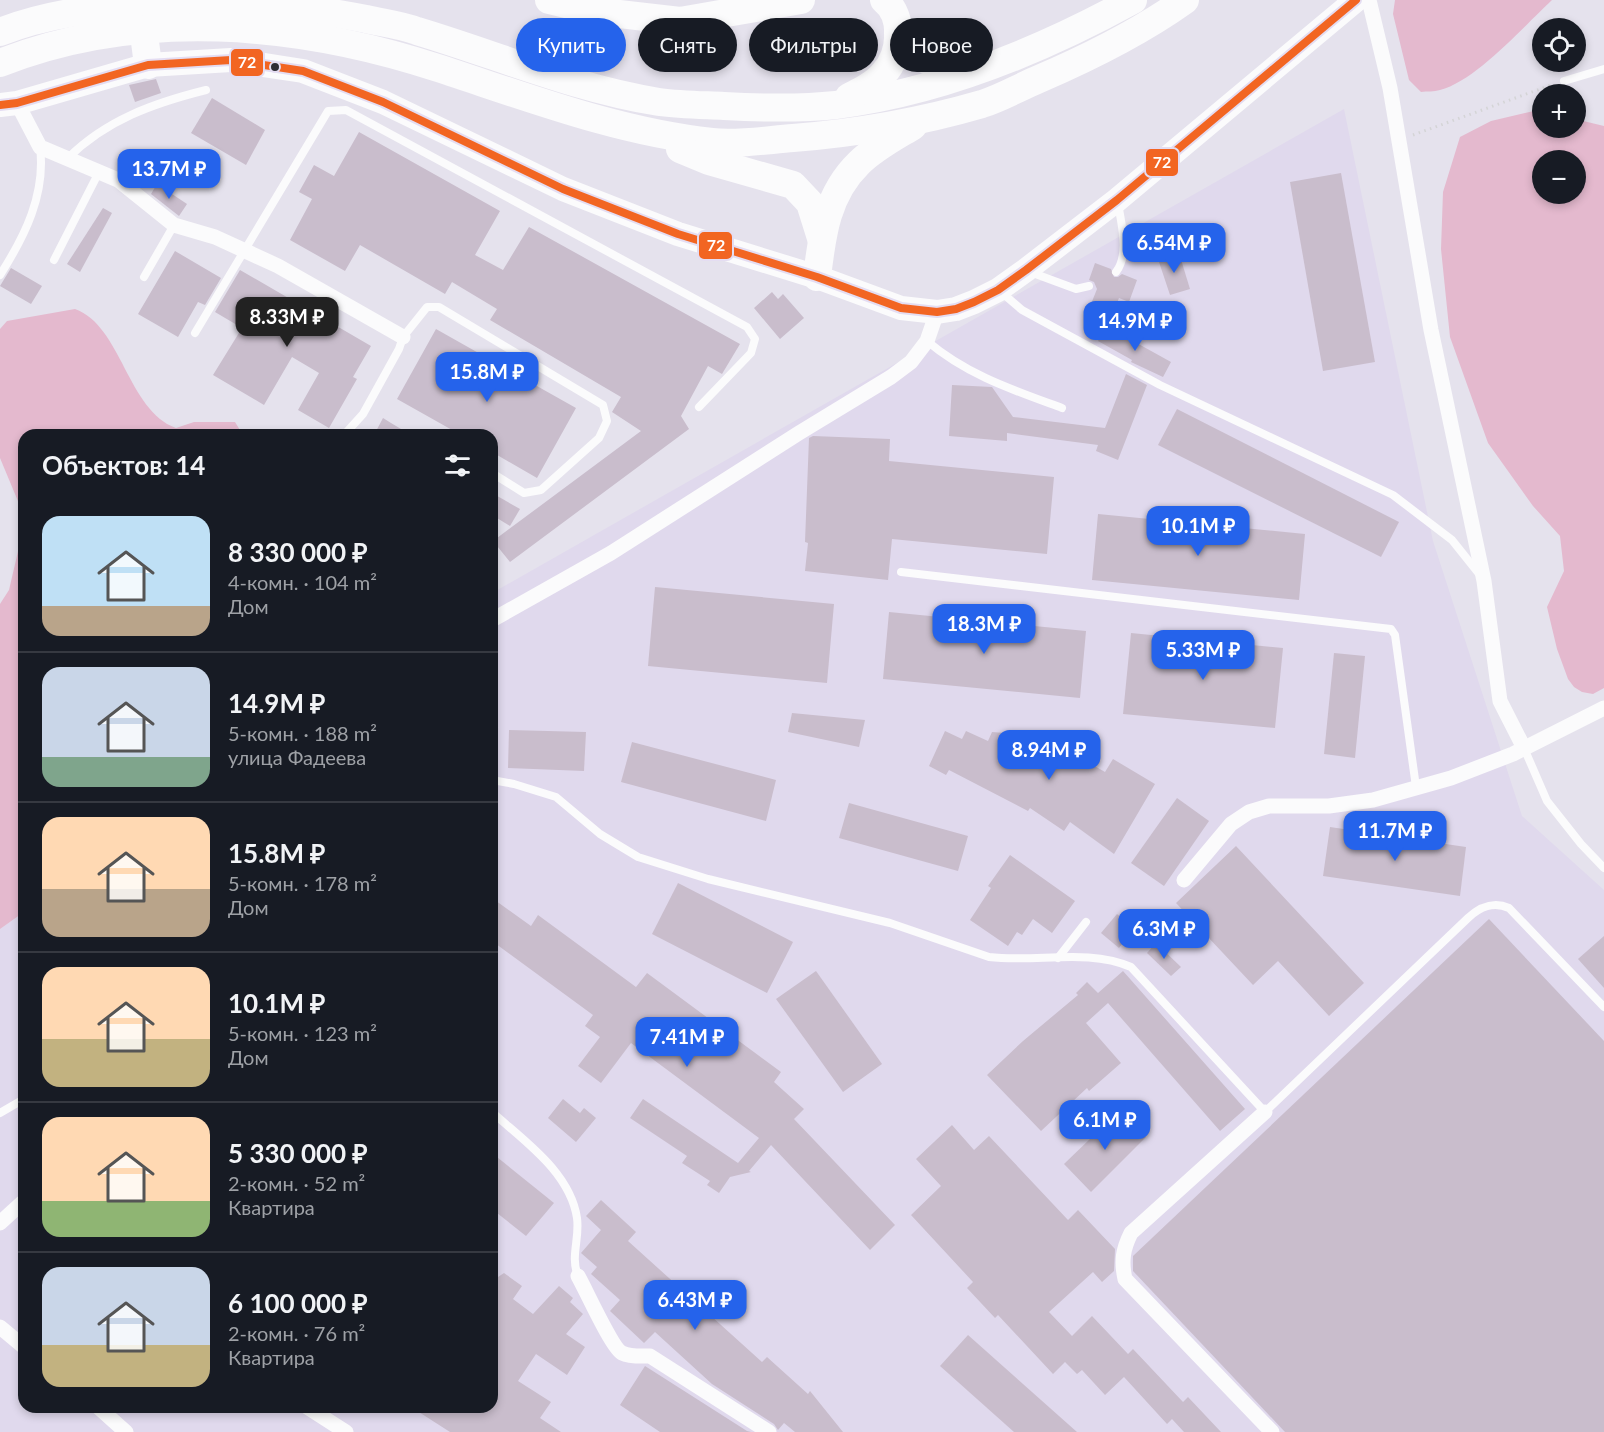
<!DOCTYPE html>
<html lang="ru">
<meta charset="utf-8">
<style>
:root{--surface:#171b24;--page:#242831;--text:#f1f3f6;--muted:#9ea1a6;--line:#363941;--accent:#2563eb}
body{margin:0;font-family:Lato,sans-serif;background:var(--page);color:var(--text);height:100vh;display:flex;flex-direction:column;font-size:22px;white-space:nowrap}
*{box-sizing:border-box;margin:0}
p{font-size:20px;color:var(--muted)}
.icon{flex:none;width:33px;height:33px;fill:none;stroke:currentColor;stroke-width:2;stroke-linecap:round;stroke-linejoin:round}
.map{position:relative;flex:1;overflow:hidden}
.drawer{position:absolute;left:18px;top:429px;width:480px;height:984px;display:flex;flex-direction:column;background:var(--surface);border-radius:18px;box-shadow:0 3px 9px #0003}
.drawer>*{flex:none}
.top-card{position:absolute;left:516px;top:18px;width:570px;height:54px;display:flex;gap:12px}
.buttons{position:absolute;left:1532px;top:18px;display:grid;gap:12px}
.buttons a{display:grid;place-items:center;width:54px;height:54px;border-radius:50%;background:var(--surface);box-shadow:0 3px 9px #0003;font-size:30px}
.price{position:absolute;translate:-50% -51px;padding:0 14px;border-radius:12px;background:var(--accent);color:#fff;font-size:20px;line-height:39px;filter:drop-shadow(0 2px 3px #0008)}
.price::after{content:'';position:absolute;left:50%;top:36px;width:18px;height:14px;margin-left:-9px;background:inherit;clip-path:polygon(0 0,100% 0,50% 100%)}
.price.active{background:#222;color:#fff}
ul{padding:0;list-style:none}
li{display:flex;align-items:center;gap:18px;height:150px;padding:0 24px}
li+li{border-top:2px solid var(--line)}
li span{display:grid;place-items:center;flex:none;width:168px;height:120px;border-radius:18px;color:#555}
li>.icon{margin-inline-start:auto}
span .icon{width:72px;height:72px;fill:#fffc;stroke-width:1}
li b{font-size:26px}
h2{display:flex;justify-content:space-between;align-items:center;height:72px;padding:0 24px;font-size:26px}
.chip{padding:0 21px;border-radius:27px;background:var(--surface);box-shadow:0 3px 9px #0003;font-size:21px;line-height:54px}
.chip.active{background:var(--accent);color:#fff}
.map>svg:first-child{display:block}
.built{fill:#e0d9ed}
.forest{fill:#e4b9ce;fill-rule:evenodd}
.building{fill:#c9bdcc}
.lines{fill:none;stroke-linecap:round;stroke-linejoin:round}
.path{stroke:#d4d4d6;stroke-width:3;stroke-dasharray:1.5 4.5;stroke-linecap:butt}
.lane{stroke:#fbfbfc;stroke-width:8}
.street{stroke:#fbfbfc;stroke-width:15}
.primary{stroke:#fbfbfc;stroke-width:24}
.highway{stroke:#fbfbfc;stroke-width:28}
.bus-1-casing{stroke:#e4ddf2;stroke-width:12}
.bus-1{stroke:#f26522;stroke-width:8}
.bus-dot{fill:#2e2c34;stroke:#e4ddf2;stroke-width:2}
.line-badge{stroke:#e4ddf2;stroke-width:2}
.badge-label{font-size:16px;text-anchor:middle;font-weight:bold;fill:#fff}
</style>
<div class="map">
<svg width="1604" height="1432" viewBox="0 0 1604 1432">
<rect width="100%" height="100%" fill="#e5e2ed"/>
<polygon class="built" points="1344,109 1433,541 1522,816 1604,890 1604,1432 0,1432 0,929 24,912 24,1407 492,1407 492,593"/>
<g class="forest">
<path d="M 1395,0 L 1552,0 C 1524,26 1476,81 1440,90 C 1434,92 1427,91 1421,92 L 1409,80 L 1393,14 Z"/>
<path d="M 1538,110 L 1542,111 L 1542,128 L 1575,128 L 1575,119 L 1604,126 L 1604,688 L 1593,694 L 1582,692 L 1574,687 L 1568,679 L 1557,649 L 1547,607 L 1564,571 L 1560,536 L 1533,506 L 1488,443 L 1450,337 L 1441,249 L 1443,192 L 1460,137 L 1491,121 ZM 1542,160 L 1575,160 L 1575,194 L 1542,194 Z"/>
<path d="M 75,309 C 122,326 127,410 176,428 L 194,422 L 235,422 L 243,435 L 24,435 L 24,912 L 0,929 L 0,604 L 9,590 L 19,547 L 20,506 L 0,458 L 0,329 L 7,321 Z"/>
</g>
<g class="building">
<polygon points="156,79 161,93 135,102 129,85"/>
<polygon points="212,98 265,130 246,165 191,133"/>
<polygon points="359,132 500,211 475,255 503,270 529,227 740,344 722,374 708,366 681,416 689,429 510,562 493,541 641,431 612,412 621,397 490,320 497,309 452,282 445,294 360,245 345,271 290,240 312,199 299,192 314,165 334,176"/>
<polygon points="1341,173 1375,362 1323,371 1290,182"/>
<polygon points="157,184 187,204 179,216 151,194"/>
<polygon points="103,208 112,213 80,272 67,264"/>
<polygon points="175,251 221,278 205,305 198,302 178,337 138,314"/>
<polygon points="1179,253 1190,289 1170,295 1158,259"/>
<polygon points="1095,263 1111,269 1114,277 1118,277 1122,274 1137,280 1129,302 1119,298 1113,313 1091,304 1097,289 1094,282 1089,280"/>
<polygon points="11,268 42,286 31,304 0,286"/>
<polygon points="240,270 371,346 353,377 357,379 329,428 298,410 319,373 292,357 264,405 213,375 242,328 215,312"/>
<polygon points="772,292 778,299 783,294 804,318 780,339 754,308"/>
<polygon points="1106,326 1171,362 1163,377 1131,362 1132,360 1098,341"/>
<polygon points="436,329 576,408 537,478 492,452 492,435 461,435 397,399"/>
<polygon points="1126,374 1147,385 1118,460 1096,451 1098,445 1007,433 1007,441 949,436 952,385 992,387 1013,417 1105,428"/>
<polygon points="1177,409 1399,522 1381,557 1158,445"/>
<polygon points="383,418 391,423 411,435 374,435"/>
<polygon points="813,436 890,439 889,461 1054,477 1047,554 892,539 888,580 805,571 808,543 805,542 809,438"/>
<polygon points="492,493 520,509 510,526 492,515"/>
<polygon points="1098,514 1305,534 1299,600 1092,580"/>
<polygon points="655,587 834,604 827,683 648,666"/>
<polygon points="889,612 1086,631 1080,698 883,679"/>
<polygon points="1131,633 1283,648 1275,728 1123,714"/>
<polygon points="1334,653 1365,656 1355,758 1324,754"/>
<polygon points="792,713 865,720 859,747 788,732"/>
<polygon points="509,730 586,732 584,771 508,768"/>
<polygon points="945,731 962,739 966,731 988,741 992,732 1060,737 1065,749 1105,772 1113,759 1155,784 1114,854 1070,822 1064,831 1030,808 1028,811 949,770 946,775 929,766"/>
<polygon points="632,742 776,780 766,821 621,782"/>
<polygon points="1177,798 1209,821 1164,886 1131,863"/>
<polygon points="849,803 968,836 958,871 839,838"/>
<polygon points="1330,827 1466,847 1460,896 1323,876"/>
<polygon points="1236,846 1364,983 1329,1016 1278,961 1253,985 1176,903"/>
<polygon points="1010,855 1075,901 1052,933 1033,919 1022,935 1017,932 1008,946 970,920 991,888 988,886"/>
<polygon points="678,883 793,942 767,993 652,934"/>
<polygon points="492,898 531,926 538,915 636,987 647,973 781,1072 774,1082 804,1109 794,1119 895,1225 870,1250 771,1145 749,1171 751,1172 730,1177 719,1193 707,1185 710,1181 682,1163 687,1156 630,1118 643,1099 738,1163 759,1138 631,1043 601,1083 578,1066 600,1037 585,1026 593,1015 492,941"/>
<polygon points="1117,914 1134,928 1119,948 1101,933"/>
<polygon points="1489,919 1604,1041 1604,1432 1285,1432 1133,1271 1133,1256"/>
<polygon points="1604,936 1604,988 1578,959"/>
<polygon points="1156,943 1181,967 1171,976 1147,953"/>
<polygon points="816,971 882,1064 843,1092 776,999"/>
<polygon points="1123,971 1245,1109 1220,1131 1108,1003 1086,1023 1121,1063 1089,1091 1087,1088 1041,1131 987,1075 1023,1041 1078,995 1076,993 1087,982 1098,993"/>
<polygon points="563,1099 580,1113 584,1108 596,1118 576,1142 548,1118"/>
<polygon points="1120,1110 1146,1137 1091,1192 1064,1164"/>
<polygon points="952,1125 974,1150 989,1136 1068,1220 1078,1210 1115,1249 1114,1271 1102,1282 1093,1272 1049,1312 1072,1336 1092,1316 1128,1354 1133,1349 1183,1402 1188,1397 1221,1432 1184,1432 1172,1419 1167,1424 1124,1377 1105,1395 1082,1370 1077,1374 1065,1362 1053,1374 998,1315 995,1318 967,1288 973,1282 911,1215 941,1186 916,1159"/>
<polygon points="492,1153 554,1203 526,1236 492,1209"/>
<polygon points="601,1200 636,1232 628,1241 762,1362 767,1357 808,1394 810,1391 843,1432 795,1432 784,1423 778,1430 774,1424 712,1384 655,1332 644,1343 610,1311 620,1300 591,1274 597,1267 581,1253 601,1230 586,1216"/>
<polygon points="504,1273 522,1286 513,1299 533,1314 559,1286 573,1298 570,1302 583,1314 566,1334 585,1347 567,1375 536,1354 518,1381 551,1402 540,1418 561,1432 450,1432 411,1407 492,1407 492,1281"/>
<polygon points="968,1335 1077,1432 1014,1432 940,1366"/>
<polygon points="645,1366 747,1431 751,1432 660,1432 620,1405"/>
</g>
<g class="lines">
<polyline class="path" points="1413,135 1554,84"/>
<g class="lane">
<polyline points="1564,81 1604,69"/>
<path d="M 68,158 C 106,120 154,103 206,90"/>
<polyline points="54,260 99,172"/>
<polyline points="1030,272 1076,289 1089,286"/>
<path d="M 1116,272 C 1130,254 1121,223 1118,203"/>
<path d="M 0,275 C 25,236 46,194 40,147"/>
<polyline points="144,277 174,225"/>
<polyline points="1001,292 1022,310 1160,385 1393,495 1452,540 1480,575"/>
<polyline points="195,333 328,111 346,110 747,327 755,339 751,353 699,407"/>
<path d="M 927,341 C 967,375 1013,390 1062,408"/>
<polyline points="344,435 363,414 399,349 403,337 427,307 439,307 603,405 607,421 599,438 541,490 524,493 492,473"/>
<polyline points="901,572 1391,629 1395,635 1416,787"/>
<polyline points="492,728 494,727"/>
<polyline points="1524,748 1547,801 1581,844 1604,868"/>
<path d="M 492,780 L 514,784 L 556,797 L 600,834 L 638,857 L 708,879 L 890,923 L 989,957 C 1036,963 1087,948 1131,967 L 1265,1112 L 1468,918 C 1480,907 1493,901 1509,908 L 1604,1007"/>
<polyline points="1058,958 1086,922"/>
<path d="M 492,1112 C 524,1141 570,1172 577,1218 C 580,1239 570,1256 578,1276"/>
<polyline points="0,1113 24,1099"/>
</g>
<g class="street">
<polyline points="1369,0 1390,88 1431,330 1484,581 1500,701 1524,748"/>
<polyline points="17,103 40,147 118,180 174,225 215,237 278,266 403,337"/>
<polyline points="492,620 611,553 799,433 891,377 911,362 927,341 937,312"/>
<polyline points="1184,880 1231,824 1249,812 1269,806 1329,806 1373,800 1451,778 1513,754 1604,708"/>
<path d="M 1265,1112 L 1131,1233 C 1123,1249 1121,1261 1125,1279 L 1272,1432"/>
<polyline points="0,1223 24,1201"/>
<path d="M 578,1276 C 586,1290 612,1348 622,1353 C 630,1357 641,1356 650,1356 L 769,1432"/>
<polyline points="0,1327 24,1347"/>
<polyline points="98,1407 126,1432"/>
<polyline points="307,1407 346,1432"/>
</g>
<polyline class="primary" points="0,105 17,103 148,65 231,60 303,71 383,102 563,189 678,234 817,277 901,308 937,312 956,309 974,302 998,290 1026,270 1117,200 1356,0"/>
<g class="highway">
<polyline points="549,0 594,11 680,21 801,0"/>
<polyline points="141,11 148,65"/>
<path d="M 0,32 C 45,14 95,8 144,5 C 165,3 187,0 208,1 C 261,1 314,9 366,19 C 383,23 401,25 417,31 C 497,55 576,89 659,102 C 681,105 703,105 724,106 C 761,108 798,109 836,105 C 940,92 1042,50 1133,0"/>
<path d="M 898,33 C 922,63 932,68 970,63"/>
<path d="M 0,63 C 140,8 297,22 438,68 C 527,97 618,132 712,142 C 738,145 767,140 793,138 C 857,133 920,122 982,104 C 1001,98 1020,87 1039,79 C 1090,57 1139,33 1185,0"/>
<path d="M 849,97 C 861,91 875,84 884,73 C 901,55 905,16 884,0"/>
<polyline points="680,149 709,161 793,185 810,203 821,238"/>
<path d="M 817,277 C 822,234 827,194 859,163 C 874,148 895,137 913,126"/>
</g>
<defs>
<polyline id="bus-1" points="0,105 17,103 148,65 231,60 303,71 383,102 563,189 678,234 817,277 901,308 937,312 956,309 974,302 998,290 1026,270 1117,200 1356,0"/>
</defs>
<use href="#bus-1" class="bus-1-casing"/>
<use href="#bus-1" class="bus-1"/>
</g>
<circle class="bus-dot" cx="275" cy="67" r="5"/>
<g class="line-badge">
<rect x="230" y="48" width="34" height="29" rx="6" fill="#f26522"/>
<rect x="1145" y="148" width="34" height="29" rx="6" fill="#f26522"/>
<rect x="698" y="231" width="35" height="29" rx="6" fill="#f26522"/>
</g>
<g class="badge-label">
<text x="247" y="68">72</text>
<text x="1162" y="168">72</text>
<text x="716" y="251">72</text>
</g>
</svg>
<div class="buttons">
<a><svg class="icon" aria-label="locate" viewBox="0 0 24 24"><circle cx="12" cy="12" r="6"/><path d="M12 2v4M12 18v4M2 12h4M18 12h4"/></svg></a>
<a>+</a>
<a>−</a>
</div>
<b class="price" style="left:169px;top:200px">13.7M ₽</b>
<b class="price" style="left:1174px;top:274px">6.54M ₽</b>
<b class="price active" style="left:287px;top:348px">8.33M ₽</b>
<b class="price" style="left:1135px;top:352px">14.9M ₽</b>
<b class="price" style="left:487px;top:403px">15.8M ₽</b>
<b class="price" style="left:1198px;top:557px">10.1M ₽</b>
<b class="price" style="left:984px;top:655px">18.3M ₽</b>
<b class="price" style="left:1203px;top:681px">5.33M ₽</b>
<b class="price" style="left:1049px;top:781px">8.94M ₽</b>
<b class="price" style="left:1395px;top:862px">11.7M ₽</b>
<b class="price" style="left:1164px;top:960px">6.3M ₽</b>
<b class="price" style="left:687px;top:1068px">7.41M ₽</b>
<b class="price" style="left:1105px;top:1151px">6.1M ₽</b>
<b class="price" style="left:695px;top:1331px">6.43M ₽</b>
<div class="top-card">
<a class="chip active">Купить</a>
<a class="chip">Снять</a>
<a class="chip">Фильтры</a>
<a class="chip">Новое</a>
</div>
<section class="drawer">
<h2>Объектов: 14<svg class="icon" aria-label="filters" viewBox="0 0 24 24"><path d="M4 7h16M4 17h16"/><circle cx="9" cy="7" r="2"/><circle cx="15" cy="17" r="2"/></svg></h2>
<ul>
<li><span style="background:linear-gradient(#bfe0f5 75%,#b9a48a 0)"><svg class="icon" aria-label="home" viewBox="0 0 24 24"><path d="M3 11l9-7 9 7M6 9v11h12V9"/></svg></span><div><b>8 330 000 ₽</b><p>4-комн. · 104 m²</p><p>Дом</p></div></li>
<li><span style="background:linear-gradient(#c9d6e8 75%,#7fa58c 0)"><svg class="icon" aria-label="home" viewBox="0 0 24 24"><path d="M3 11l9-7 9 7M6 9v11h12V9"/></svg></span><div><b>14.9M ₽</b><p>5-комн. · 188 m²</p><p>улица Фадеева</p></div></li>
<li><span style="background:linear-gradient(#ffd9b3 60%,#b9a48a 0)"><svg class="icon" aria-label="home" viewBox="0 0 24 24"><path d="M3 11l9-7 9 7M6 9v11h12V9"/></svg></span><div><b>15.8M ₽</b><p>5-комн. · 178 m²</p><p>Дом</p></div></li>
<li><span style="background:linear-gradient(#ffd9b3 60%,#c2b280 0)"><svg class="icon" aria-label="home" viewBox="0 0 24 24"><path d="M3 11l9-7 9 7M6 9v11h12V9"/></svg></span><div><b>10.1M ₽</b><p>5-комн. · 123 m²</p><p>Дом</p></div></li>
<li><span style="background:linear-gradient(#ffd9b3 70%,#8fb573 0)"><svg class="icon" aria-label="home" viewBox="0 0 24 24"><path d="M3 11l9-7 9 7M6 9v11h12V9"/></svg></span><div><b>5 330 000 ₽</b><p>2-комн. · 52 m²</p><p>Квартира</p></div></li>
<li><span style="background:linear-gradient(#c9d6e8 65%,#c2b280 0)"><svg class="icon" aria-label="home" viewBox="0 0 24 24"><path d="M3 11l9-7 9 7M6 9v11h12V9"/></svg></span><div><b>6 100 000 ₽</b><p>2-комн. · 76 m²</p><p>Квартира</p></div></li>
</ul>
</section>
</div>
